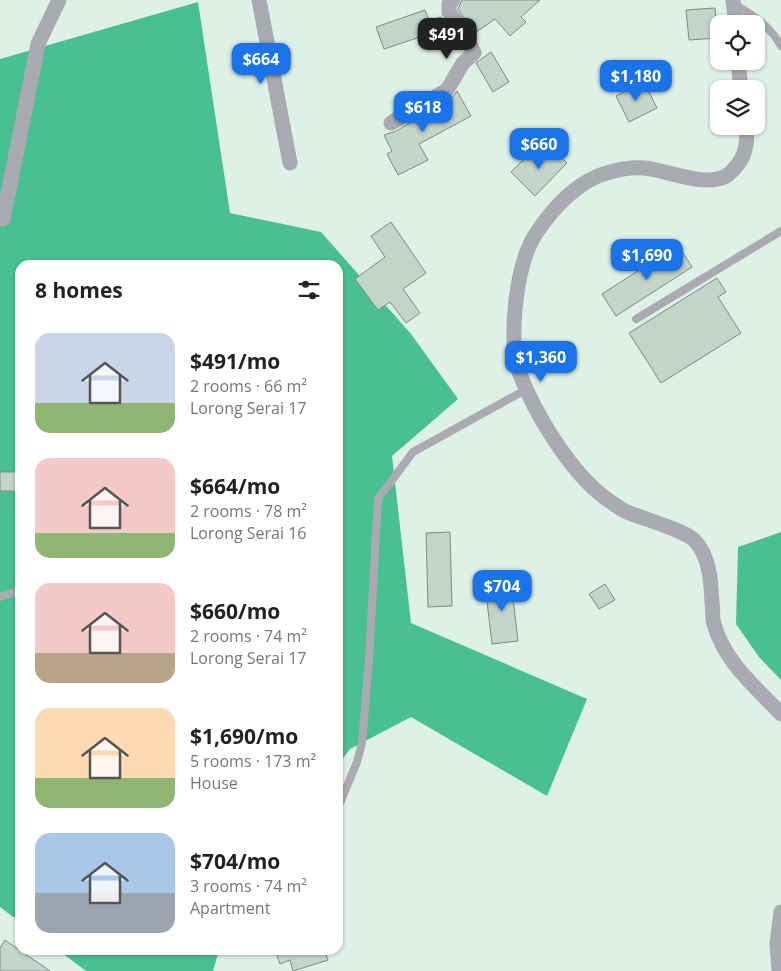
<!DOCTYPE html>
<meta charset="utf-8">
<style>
:root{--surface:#fff;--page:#f6f6f6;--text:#222;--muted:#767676;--accent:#1a73e8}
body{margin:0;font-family:"Open Sans",sans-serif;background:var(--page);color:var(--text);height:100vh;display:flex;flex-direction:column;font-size:19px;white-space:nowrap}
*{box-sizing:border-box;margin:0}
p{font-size:16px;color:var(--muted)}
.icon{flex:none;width:28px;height:28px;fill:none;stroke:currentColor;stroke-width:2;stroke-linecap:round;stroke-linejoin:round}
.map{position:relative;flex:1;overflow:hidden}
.sheet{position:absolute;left:15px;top:260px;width:328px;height:695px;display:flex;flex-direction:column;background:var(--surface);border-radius:15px;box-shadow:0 1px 4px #0004}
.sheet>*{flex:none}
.controls{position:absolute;left:710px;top:15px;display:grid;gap:10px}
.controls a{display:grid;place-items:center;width:55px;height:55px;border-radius:10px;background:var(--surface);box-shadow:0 1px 4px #0004;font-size:25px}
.price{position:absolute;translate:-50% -42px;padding:0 11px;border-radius:10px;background:var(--accent);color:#fff;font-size:16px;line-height:32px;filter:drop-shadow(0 1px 2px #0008)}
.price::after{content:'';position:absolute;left:50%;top:30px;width:15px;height:11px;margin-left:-8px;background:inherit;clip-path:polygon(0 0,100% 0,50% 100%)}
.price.on{background:#222;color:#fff}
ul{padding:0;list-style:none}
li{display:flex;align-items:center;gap:15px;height:125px;padding:0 20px}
li span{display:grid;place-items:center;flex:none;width:140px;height:100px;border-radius:15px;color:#555}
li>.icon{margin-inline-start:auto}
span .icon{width:60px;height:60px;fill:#fffc;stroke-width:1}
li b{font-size:21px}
h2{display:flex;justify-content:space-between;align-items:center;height:60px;padding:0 20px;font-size:21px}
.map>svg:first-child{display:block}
.forest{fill:#49c092}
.building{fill:#c2d5cb;stroke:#7b8d84}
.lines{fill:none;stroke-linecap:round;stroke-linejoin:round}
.service{stroke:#aaaab2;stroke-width:8}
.minor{stroke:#aaaab2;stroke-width:15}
</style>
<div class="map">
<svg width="781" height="971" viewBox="0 0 781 971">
<rect width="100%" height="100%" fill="#ddf1e7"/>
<g class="forest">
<polygon points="198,2 230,213 321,232 411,334 458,399 392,456 411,623 587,699 547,796 411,717 350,749 338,765 338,265 20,265 20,922 0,907 0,59"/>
<polygon points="781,532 781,680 759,657 736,624 738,547"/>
<polygon points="58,950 219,950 213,971 86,971"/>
</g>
<g class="building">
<polygon points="462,0 540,0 521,17 526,22 510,36 495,19 475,33 458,9"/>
<polygon points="715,8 718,38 689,40 686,10"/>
<polygon points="425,10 429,21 441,17 449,27 433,33 435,38 422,43 420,37 384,49 376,27"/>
<polygon points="491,52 509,82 493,92 476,63"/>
<polygon points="644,82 657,108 629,122 616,96"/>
<polygon points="457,91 471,116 419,144 428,160 398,175 387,154 392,151 384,135 396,131 452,98"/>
<polygon points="549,146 567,163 535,196 511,172 529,154 535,160"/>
<polygon points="391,222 426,273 403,289 420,313 406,323 390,302 378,310 355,279 385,257 371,236"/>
<polygon points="678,245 692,267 616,316 602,294"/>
<polygon points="717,278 726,292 718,297 741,333 661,383 629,333"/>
<rect x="0" y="472" width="20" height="19"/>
<polygon points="450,532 452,606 428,607 426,533"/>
<polygon points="511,581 518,641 492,644 485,584"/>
<polygon points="605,584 615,600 599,609 589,594"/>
<polygon points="5,940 50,971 0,971 0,948"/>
<polygon points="275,950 324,950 328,960 293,971 290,960 280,964"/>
</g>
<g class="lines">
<g class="service">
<path d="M 734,4 C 753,15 770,26 781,46"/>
<polyline points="636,319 781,231"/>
<polyline points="0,597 20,590"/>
<polyline points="338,808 357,762 362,743 369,659 378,499 413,452 527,389"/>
</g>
<g class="minor">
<polyline points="259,0 290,163"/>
<polyline points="733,0 736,24"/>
<polyline points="738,61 741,89"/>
<polyline points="391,123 447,90 463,63 474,53 464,30 449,12 449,4 453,0"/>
<path d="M 746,126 C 748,138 746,155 738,164 C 735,168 731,173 726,176 C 705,188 667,170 644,168 C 634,167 620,169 610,172 C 578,180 552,209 535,235 C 516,265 508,339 519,372 C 535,414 571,474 608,500 C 614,504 620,509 627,512 C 643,519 685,530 695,541 C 710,557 711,582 712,603 C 713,610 712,618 714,624 C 725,663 755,686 781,714"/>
<polyline points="3,219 38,44 59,0"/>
<polyline points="779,971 777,944 781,912"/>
</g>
</g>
</svg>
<div class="controls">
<a><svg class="icon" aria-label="locate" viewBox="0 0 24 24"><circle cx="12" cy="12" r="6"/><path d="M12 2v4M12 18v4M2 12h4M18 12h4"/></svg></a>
<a><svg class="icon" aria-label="layers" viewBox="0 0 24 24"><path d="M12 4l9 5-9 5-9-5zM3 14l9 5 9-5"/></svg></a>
</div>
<b class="price on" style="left:447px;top:60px">$491</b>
<b class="price" style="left:261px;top:85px">$664</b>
<b class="price" style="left:636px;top:102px">$1,180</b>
<b class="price" style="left:423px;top:133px">$618</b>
<b class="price" style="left:539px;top:170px">$660</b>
<b class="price" style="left:647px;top:281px">$1,690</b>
<b class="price" style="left:541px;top:383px">$1,360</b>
<b class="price" style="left:502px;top:612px">$704</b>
<section class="sheet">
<h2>8 homes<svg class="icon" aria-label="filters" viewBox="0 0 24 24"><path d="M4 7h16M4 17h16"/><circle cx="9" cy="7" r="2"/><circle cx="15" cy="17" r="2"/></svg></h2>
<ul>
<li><span style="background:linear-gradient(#c9d6e8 70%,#8fb573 0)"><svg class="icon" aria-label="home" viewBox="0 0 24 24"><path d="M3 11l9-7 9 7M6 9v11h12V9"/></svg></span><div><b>$491/mo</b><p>2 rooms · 66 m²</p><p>Lorong Serai 17</p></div></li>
<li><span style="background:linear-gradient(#f6c9c9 75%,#8fb573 0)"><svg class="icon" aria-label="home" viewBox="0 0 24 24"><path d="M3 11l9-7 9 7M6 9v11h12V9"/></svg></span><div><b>$664/mo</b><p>2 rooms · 78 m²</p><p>Lorong Serai 16</p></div></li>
<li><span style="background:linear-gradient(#f6c9c9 70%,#b9a48a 0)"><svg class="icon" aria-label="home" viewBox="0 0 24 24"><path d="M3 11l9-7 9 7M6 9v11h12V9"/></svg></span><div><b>$660/mo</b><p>2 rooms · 74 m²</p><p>Lorong Serai 17</p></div></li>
<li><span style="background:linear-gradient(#ffd9b3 70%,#8fb573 0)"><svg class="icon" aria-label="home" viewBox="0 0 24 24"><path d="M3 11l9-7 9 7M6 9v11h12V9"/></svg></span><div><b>$1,690/mo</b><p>5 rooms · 173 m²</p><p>House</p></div></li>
<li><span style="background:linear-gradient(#a9c7e8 60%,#9aa5b1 0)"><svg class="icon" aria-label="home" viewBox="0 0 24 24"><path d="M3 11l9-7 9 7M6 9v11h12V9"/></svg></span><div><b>$704/mo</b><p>3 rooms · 74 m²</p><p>Apartment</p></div></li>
</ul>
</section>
</div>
